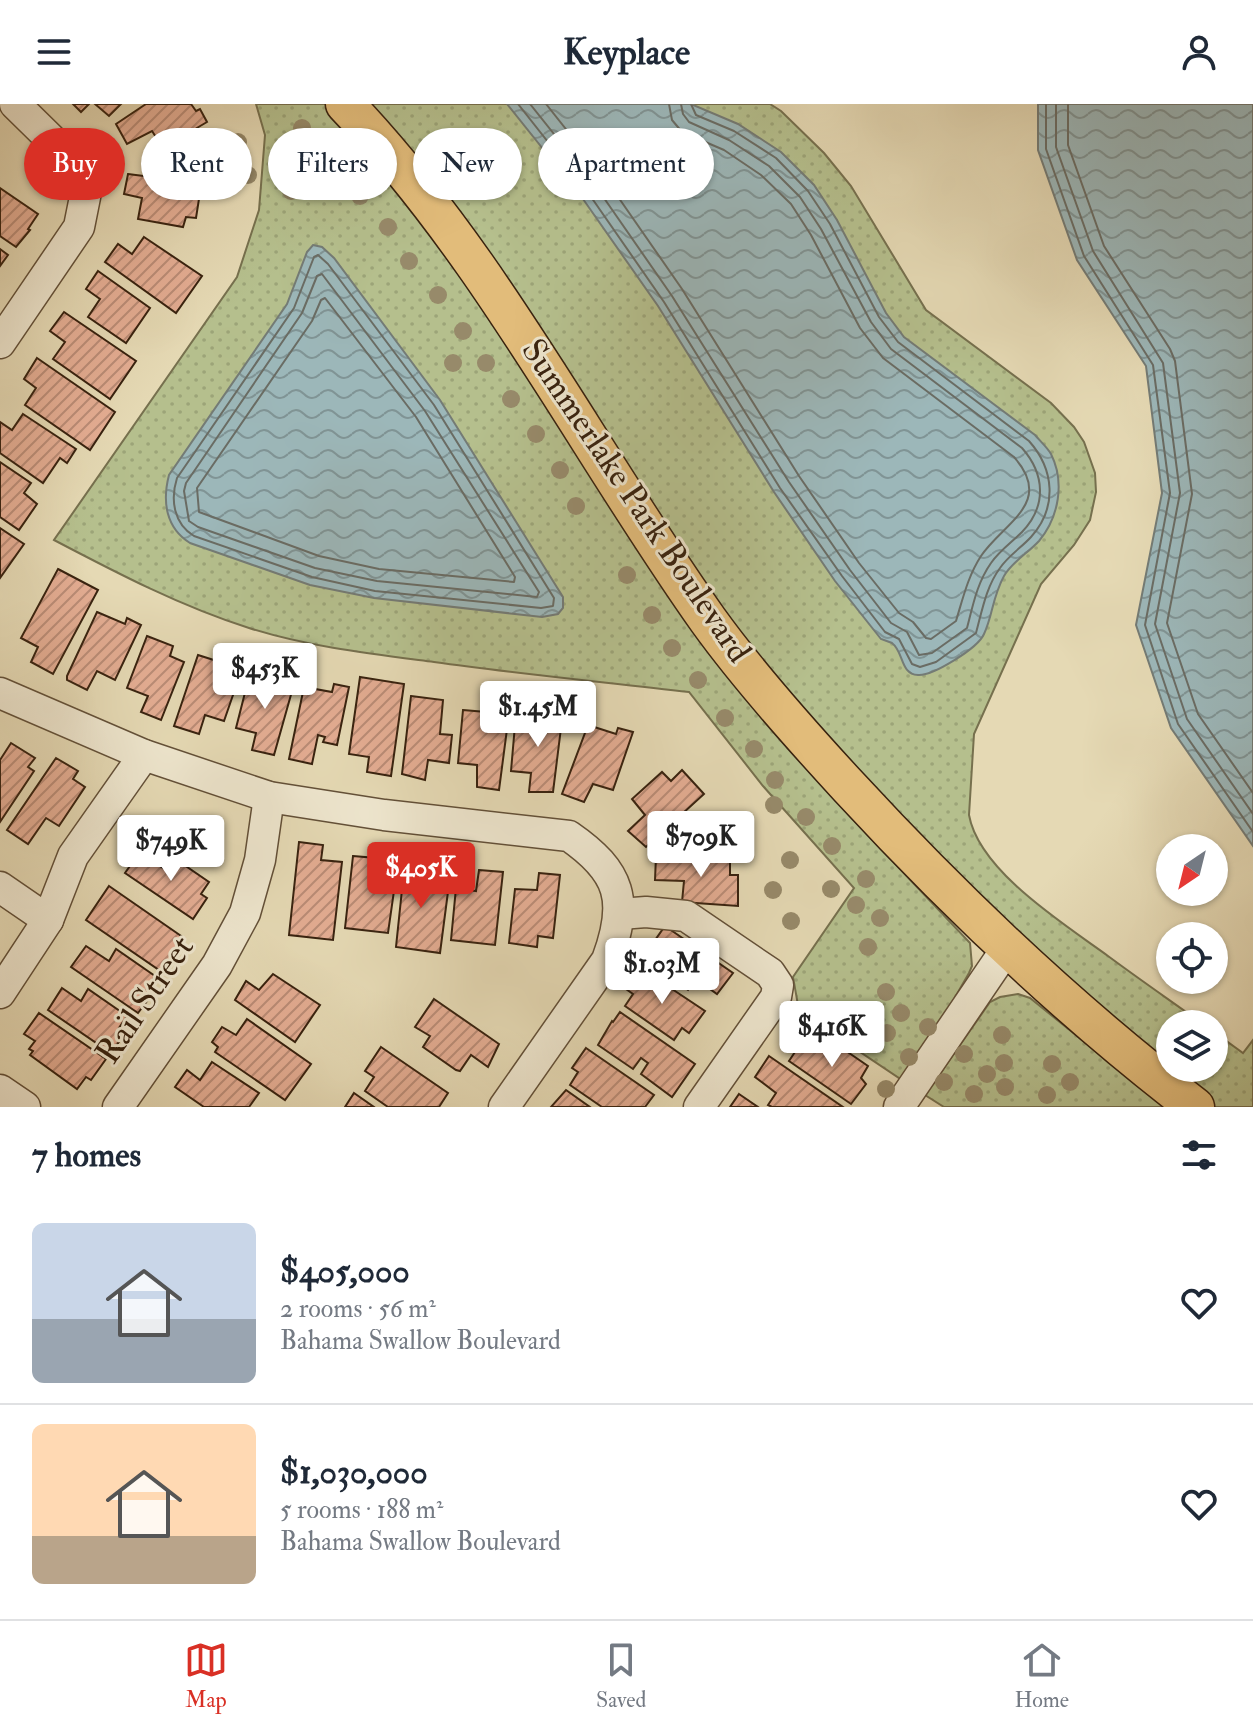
<!DOCTYPE html>
<meta charset="utf-8">
<style>
:root{--surface:#fff;--page:#f6f6f7;--text:#1f2937;--muted:#747a83;--line:#e0e1e3;--accent:#d93025}
body{margin:0;font-family:"IM FELL Double Pica",serif;background:var(--page);color:var(--text);height:100vh;display:flex;flex-direction:column;font-size:30px;white-space:nowrap}
*{box-sizing:border-box;margin:0}
p{font-size:26px;color:var(--muted)}
.icon{flex:none;width:44px;height:44px;fill:none;stroke:currentColor;stroke-width:2;stroke-linecap:round;stroke-linejoin:round}
.map{position:relative;height:1003px;overflow:hidden}
.details{display:flex;flex-direction:column;background:var(--surface);flex:1}
.details>*{flex:none}
.banner{position:absolute;left:24px;top:24px;width:800px;height:72px;display:flex;gap:16px}
.needle{width:52px;rotate:215deg}
.buttons{position:absolute;left:1156px;top:730px;display:grid;gap:16px}
.buttons a{display:grid;place-items:center;width:72px;height:72px;border-radius:50%;background:var(--surface);box-shadow:0 2px 6px #0004;font-size:40px}
.price{position:absolute;translate:-50% -68px;padding:0 18px;border-radius:8px;background:#fff;color:#222;font-size:26px;line-height:52px;filter:drop-shadow(0 2px 4px #0008)}
.price::after{content:'';position:absolute;left:50%;top:48px;width:24px;height:18px;margin-left:-12px;background:inherit;clip-path:polygon(0 0,100% 0,50% 100%)}
.price.selected{background:var(--accent);color:#fff}
ul{padding:0;list-style:none}
li{display:flex;align-items:center;gap:24px;height:200px;padding:0 32px}
li+li{border-top:2px solid var(--line)}
li span{display:grid;place-items:center;flex:none;width:224px;height:160px;border-radius:12px;color:#555}
li>.icon{margin-inline-start:auto}
span .icon{width:96px;height:96px;fill:#fffc;stroke-width:1}
li b{font-size:34px}
h2{display:flex;justify-content:space-between;align-items:center;height:96px;padding:0 32px;font-size:34px}
.pill{padding:0 28px;border-radius:36px;background:var(--surface);box-shadow:0 2px 6px #0004;font-size:28px;line-height:72px}
.pill.selected{background:var(--accent);color:#fff}
header{display:flex;justify-content:space-between;align-items:center;height:104px;padding:0 32px;background:var(--surface);font-size:36px;font-weight:700}
.tabs{display:flex;justify-content:space-around;align-items:center;height:112px;border-top:2px solid var(--line);background:var(--surface);font-size:22px;color:var(--muted)}
.tabs a{display:grid;justify-items:center;gap:4px}
.tabs .selected{color:var(--accent)}
.map>svg:first-child{display:block}
.park{fill:url(#park-dots);stroke:#76704e;stroke-width:2}
.water{fill:url(#water-waves);stroke:#747b75;stroke-width:2}
.lines{fill:none;stroke-linecap:round;stroke-linejoin:round}
.shore{stroke:#6a6c64;stroke-width:2}
.building{fill:url(#building-hatch);stroke:#38220f;stroke-width:2}
.minor-casing{stroke:#635038;stroke-width:33}
.major-casing{stroke:#38220f;stroke-width:41}
.minor{stroke:#eee6ce;stroke-width:30}
.major{stroke:#e2bc7a;stroke-width:38}
.tree{fill:#978a6a}
.labels{text-anchor:middle;dominant-baseline:central;stroke-width:6;stroke-linejoin:round;paint-order:stroke}
.street-label{font-size:34px;fill:#38220f;stroke:#eee6ce}
</style>
<header><svg class="icon" aria-label="menu" viewBox="0 0 24 24"><path d="M4 6h16M4 12h16M4 18h16"/></svg>Keyplace<svg class="icon" aria-label="person" viewBox="0 0 24 24"><circle cx="12" cy="8" r="4"/><path d="M4 21q1-7 8-7t8 7"/></svg></header>
<div class="map">
<svg width="1253" height="1003" viewBox="0 0 1253 1003">
<defs>
<pattern id="park-dots" width="8" height="8" patternUnits="userSpaceOnUse" patternTransform="scale(2)"><rect width="8" height="8" fill="#b5bf8d"/><path d="M2 2h.1M6 6h.1" fill="none" stroke="#9ca478" stroke-width="1.8" stroke-linecap="round"/></pattern>
<pattern id="water-waves" width="16" height="10" patternUnits="userSpaceOnUse" patternTransform="scale(2)"><rect width="16" height="10" fill="#9cb7b9"/><path d="M0 5q4-4 8 0t8 0" fill="none" stroke="#809495"/></pattern>
<pattern id="building-hatch" width="6" height="6" patternUnits="userSpaceOnUse" patternTransform="scale(2)"><rect width="6" height="6" fill="#e4ad93"/><path d="M-1 1l2-2M0 6l6-6M5 7l2-2" fill="none" stroke="#ba8c76"/></pattern>
</defs>
<rect width="100%" height="100%" fill="#e5d9b4"/>
<filter id="stains"><feTurbulence type="fractalNoise" baseFrequency=".0025" numOctaves="4"/><feColorMatrix values="0 0 0 0 .2 0 0 0 0 .09 0 0 0 0 .02 0 0 0 .5 -.17"/></filter>
<radialGradient id="worn" r=".72"><stop offset=".6" stop-color="#630" stop-opacity="0"/><stop offset="1" stop-color="#630" stop-opacity=".3"/></radialGradient>
<g class="park">
<path d="M 256,0 L 325,0 L 414,103 L 776,624 L 848,710 L 970,839 L 972,862 L 969,869 L 942,916 L 902,976 L 799,907 L 793,873 L 854,784 L 763,682 L 689,588 C 604,578 519,570 434,558 C 372,550 309,543 249,524 C 180,502 117,469 54,436 L 237,173 L 259,106 L 265,31 Z"/>
<path d="M 345,0 L 770,0 L 781,7 L 824,49 L 851,82 L 926,206 L 1051,299 L 1074,323 L 1084,338 L 1095,369 L 1096,388 L 1090,416 L 1074,441 L 1041,480 L 974,630 L 969,711 C 979,767 1064,820 1108,852 C 1139,875 1171,897 1203,920 L 1170,920 L 1170,964 L 1214,964 L 1214,928 L 1243,949 L 1253,936 L 1253,1003 L 1195,1003 L 808,638 Z"/>
<polygon points="1018,890 1030,894 1165,1003 944,1003 925,991 990,898 1000,893"/>
</g>
<g class="water">
<path d="M 507,0 L 691,0 L 738,20 L 781,48 L 814,81 L 837,116 L 886,209 L 904,233 L 1035,331 C 1040,337 1047,343 1051,350 C 1065,378 1059,413 1039,437 C 1028,449 1012,458 1004,472 C 992,494 993,511 984,530 C 978,544 933,572 918,571 C 900,570 904,548 892,539 C 892,539 881,535 881,535 L 835,477 L 774,388 L 658,202 L 583,95 Z"/>
<polygon points="1038,0 1253,0 1253,742 1171,624 1136,521 1162,389 1146,262 1077,156 1038,46"/>
<path d="M 313,141 L 322,143 L 334,154 L 440,296 L 563,493 L 563,504 L 558,510 L 542,513 L 374,494 L 310,481 L 190,439 C 166,424 162,398 169,371 L 287,200 L 307,148 Z"/>
</g>
<g class="lines">
<g class="shore">
<path d="M 518,0 L 589,90 L 664,198 L 780,384 L 842,472 L 885,528 L 899,535 L 912,560 L 920,563 L 936,558 L 976,529 C 982,507 986,483 1000,464 C 1008,452 1022,443 1031,433 C 1058,403 1054,365 1029,337 L 898,238 L 879,213 L 830,120 L 808,87 L 776,54 L 734,27 L 696,11 L 691,0"/>
<path d="M 530,0 L 597,84 L 672,192 L 789,378 L 850,466 L 891,519 L 907,528 L 919,551 L 932,549 L 967,524 C 973,501 977,479 991,459 C 999,447 1012,438 1022,428 C 1047,402 1045,370 1022,344 L 891,245 L 871,218 L 821,125 L 800,93 L 769,62 L 729,36 L 689,18 L 683,10 L 681,0"/>
<path d="M 546,0 L 607,77 L 682,185 L 799,372 L 859,459 L 899,509 L 913,518 L 926,534 L 931,535 L 956,517 C 963,494 968,472 981,452 C 1003,419 1055,399 1014,353 L 883,254 L 860,224 L 811,131 L 791,100 L 761,71 L 724,46 L 682,28 L 672,16 L 669,0"/>
<polyline points="1046,0 1046,45 1084,152 1153,261 1170,389 1145,521 1178,620 1253,728"/>
<polyline points="1056,0 1056,43 1093,147 1163,259 1180,389 1155,520 1187,615 1253,710"/>
<polyline points="1068,0 1068,41 1104,142 1170,245 1175,257 1192,390 1167,519 1198,610 1253,689"/>
<path d="M 318,151 L 328,160 L 434,301 L 554,494 L 553,502 L 541,504 L 375,487 L 312,473 L 194,432 C 174,420 170,396 177,374 L 294,204 L 314,153 Z"/>
<polygon points="322,170 425,307 539,488 537,493 377,477 315,464 198,423 189,417 184,387 186,379 302,209 317,172"/>
<polygon points="325,194 416,313 515,473 514,478 379,465 319,452 199,408 197,384 312,217 321,196"/>
</g>
</g>
<g class="building">
<polygon points="73,0 89,0 81,8"/>
<polygon points="95,0 121,0 109,12"/>
<polygon points="146,0 191,0 196,7 200,5 207,18 163,44 152,27 127,40 116,20"/>
<polygon points="128,70 191,78 189,94 199,95 196,114 186,113 183,123 138,115 142,94 124,90"/>
<polygon points="0,84 38,110 28,125 30,126 16,143 0,132"/>
<polygon points="144,133 202,172 176,209 105,158 118,140 132,150"/>
<polygon points="0,145 8,151 0,162"/>
<polygon points="98,167 150,204 126,239 88,213 100,195 86,185"/>
<polygon points="64,208 136,257 110,295 53,255 65,238 50,227"/>
<polygon points="37,254 115,308 90,346 25,301 36,284 24,275"/>
<polygon points="23,310 76,345 67,359 60,354 43,379 0,349 0,318 12,326"/>
<polygon points="0,358 31,379 24,389 37,400 19,426 0,413"/>
<polygon points="0,424 24,440 0,474"/>
<polygon points="58,465 98,486 53,570 31,558 38,543 21,534"/>
<polygon points="97,508 125,520 127,514 141,521 115,576 97,567 87,586 67,576 67,572"/>
<polygon points="147,532 173,542 170,552 184,558 161,616 141,608 148,592 127,584"/>
<polygon points="198,551 242,565 224,617 205,611 199,630 174,622"/>
<polygon points="250,569 294,580 274,651 252,646 256,629 236,624"/>
<polygon points="360,573 404,580 391,672 367,668 369,653 349,650"/>
<polygon points="334,580 349,583 337,641 323,638 325,633 318,631 312,660 289,655 304,583 332,588"/>
<polygon points="411,592 443,596 440,630 452,631 449,659 428,656 425,676 402,670"/>
<polygon points="463,606 509,610 499,686 477,683 477,661 458,659"/>
<polygon points="529,606 563,608 553,688 529,688 531,669 511,667 515,621 527,621"/>
<polygon points="588,621 616,630 618,624 633,628 613,686 593,680 584,698 562,690"/>
<polygon points="11,639 35,654 28,663 34,667 0,718 0,656"/>
<polygon points="56,654 78,667 73,675 85,683 59,722 46,714 28,740 7,726"/>
<polygon points="682,666 704,690 646,743 628,727 645,711 632,695 662,668 671,677"/>
<polygon points="299,738 323,741 321,756 342,758 333,836 289,831"/>
<polygon points="140,748 163,764 171,752 209,778 201,790 207,794 193,815 125,769"/>
<polygon points="353,752 376,754 374,771 396,773 388,829 345,824"/>
<polygon points="656,752 730,755 730,771 738,771 738,802 682,798 684,777 655,776"/>
<polygon points="405,757 429,759 427,777 449,780 440,849 396,843"/>
<polygon points="479,766 503,768 495,841 451,836 456,784 476,787"/>
<polygon points="539,769 560,771 553,834 538,832 537,843 509,839 515,785 537,786"/>
<polygon points="109,782 184,834 162,868 86,816"/>
<polygon points="665,822 733,869 717,890 696,875 688,886 648,859 656,847 651,842"/>
<polygon points="86,842 109,857 116,845 155,872 147,885 154,888 138,909 71,863"/>
<polygon points="642,865 705,907 689,929 682,924 674,936 625,902 633,890 626,885"/>
<polygon points="273,870 320,901 295,938 235,896 246,877 259,886"/>
<polygon points="62,884 81,897 88,885 127,912 119,924 126,928 111,949 48,906"/>
<polygon points="434,895 499,940 488,963 471,951 460,967 456,966 423,943 430,932 415,923"/>
<polygon points="620,908 695,960 672,993 641,970 648,959 641,954 633,965 598,941 612,917 613,918"/>
<polygon points="39,909 106,955 91,976 86,973 77,985 30,951 33,947 29,945 35,937 24,930"/>
<polygon points="247,915 311,960 285,996 215,948 218,943 212,938 222,923 236,931"/>
<polygon points="803,936 822,948 830,936 868,962 861,974 866,980 851,1000 789,957"/>
<polygon points="381,943 448,989 439,1003 388,1003 365,987 374,973 365,967"/>
<polygon points="586,944 654,991 645,1003 602,1003 570,981 578,968 572,964"/>
<polygon points="769,952 843,1003 772,1003 768,1001 776,989 755,973"/>
<polygon points="212,958 259,989 249,1003 204,1003 175,983 187,966 200,976"/>
<polygon points="566,986 590,1003 551,1003"/>
<polygon points="354,989 374,1003 345,1003"/>
<polygon points="739,990 758,1003 730,1003"/>
</g>
<g class="lines">
<defs>
<g id="minor">
<polyline points="0,239 79,123 86,88 71,55 15,0"/>
<path d="M 0,589 L 144,651 L 269,693 L 384,711 L 569,732 C 621,768 629,797 607,856 L 504,1003"/>
<polyline points="0,783 48,816"/>
<polyline points="620,810 646,808 686,812 770,869 778,881 776,893 699,1003"/>
<polyline points="0,889 48,816 73,752 144,651"/>
<polyline points="0,986 25,1003"/>
<polyline points="118,1003 217,861 245,809 260,756 269,693"/>
<polyline points="899,1003 1007,844"/>
</g>
<path id="major" d="M 345,0 C 491,153 586,344 708,516 C 749,573 801,631 849,683 C 956,799 1070,907 1195,1003"/>
</defs>
<use href="#minor" class="minor-casing"/>
<use href="#major" class="major-casing"/>
<use href="#minor" class="minor"/>
<use href="#major" class="major"/>
</g>
<g class="tree">
<circle cx="302" cy="24" r="9"/>
<circle cx="238" cy="38" r="9"/>
<circle cx="336" cy="60" r="9"/>
<circle cx="248" cy="71" r="9"/>
<circle cx="221" cy="73" r="9"/>
<circle cx="291" cy="87" r="9"/>
<circle cx="360" cy="92" r="9"/>
<circle cx="388" cy="123" r="9"/>
<circle cx="409" cy="157" r="9"/>
<circle cx="438" cy="191" r="9"/>
<circle cx="463" cy="227" r="9"/>
<circle cx="453" cy="259" r="9"/>
<circle cx="486" cy="259" r="9"/>
<circle cx="511" cy="295" r="9"/>
<circle cx="536" cy="330" r="9"/>
<circle cx="560" cy="366" r="9"/>
<circle cx="576" cy="402" r="9"/>
<circle cx="627" cy="471" r="9"/>
<circle cx="652" cy="511" r="9"/>
<circle cx="672" cy="544" r="9"/>
<circle cx="698" cy="576" r="9"/>
<circle cx="725" cy="614" r="9"/>
<circle cx="754" cy="645" r="9"/>
<circle cx="775" cy="676" r="9"/>
<circle cx="774" cy="701" r="9"/>
<circle cx="806" cy="713" r="9"/>
<circle cx="832" cy="742" r="9"/>
<circle cx="790" cy="756" r="9"/>
<circle cx="866" cy="775" r="9"/>
<circle cx="831" cy="785" r="9"/>
<circle cx="773" cy="786" r="9"/>
<circle cx="856" cy="801" r="9"/>
<circle cx="880" cy="814" r="9"/>
<circle cx="791" cy="817" r="9"/>
<circle cx="868" cy="843" r="9"/>
<circle cx="886" cy="888" r="9"/>
<circle cx="901" cy="909" r="9"/>
<circle cx="928" cy="923" r="9"/>
<circle cx="887" cy="929" r="9"/>
<circle cx="1002" cy="931" r="9"/>
<circle cx="964" cy="950" r="9"/>
<circle cx="909" cy="953" r="9"/>
<circle cx="1004" cy="959" r="9"/>
<circle cx="1052" cy="960" r="9"/>
<circle cx="987" cy="970" r="9"/>
<circle cx="944" cy="978" r="9"/>
<circle cx="1070" cy="978" r="9"/>
<circle cx="1005" cy="983" r="9"/>
<circle cx="886" cy="985" r="9"/>
<circle cx="974" cy="990" r="9"/>
<circle cx="1047" cy="991" r="9"/>
</g>
<g class="labels">
<g class="street-label">
<text transform="translate(636 397) rotate(56)">Summerlake Park Boulevard</text>
<text transform="translate(145 896) rotate(-56)">Rail Street</text>
</g>
</g>
<rect width="100%" height="100%" filter="url(#stains)"/>
<rect width="100%" height="100%" fill="url(#worn)"/>
</svg>
<div class="buttons">
<a><svg class="needle" viewBox="-14 -14 28 28"><path d="M0-13l5 13h-10z" fill="#e53935"/><path d="M0 13l5-13h-10z" fill="#747a83"/></svg></a>
<a><svg class="icon" aria-label="locate" viewBox="0 0 24 24"><circle cx="12" cy="12" r="6"/><path d="M12 2v4M12 18v4M2 12h4M18 12h4"/></svg></a>
<a><svg class="icon" aria-label="layers" viewBox="0 0 24 24"><path d="M12 4l9 5-9 5-9-5zM3 14l9 5 9-5"/></svg></a>
</div>
<b class="price" style="left:265px;top:607px">$453K</b>
<b class="price" style="left:538px;top:645px">$1.45M</b>
<b class="price" style="left:701px;top:775px">$709K</b>
<b class="price" style="left:171px;top:779px">$749K</b>
<b class="price selected" style="left:421px;top:806px">$405K</b>
<b class="price" style="left:662px;top:902px">$1.03M</b>
<b class="price" style="left:832px;top:965px">$416K</b>
<div class="banner">
<a class="pill selected">Buy</a>
<a class="pill">Rent</a>
<a class="pill">Filters</a>
<a class="pill">New</a>
<a class="pill">Apartment</a>
</div>
</div>
<section class="details">
<h2>7 homes<svg class="icon" aria-label="filters" viewBox="0 0 24 24"><path d="M4 7h16M4 17h16"/><circle cx="9" cy="7" r="2"/><circle cx="15" cy="17" r="2"/></svg></h2>
<ul>
<li><span style="background:linear-gradient(#c9d6e8 60%,#9aa5b1 0)"><svg class="icon" aria-label="home" viewBox="0 0 24 24"><path d="M3 11l9-7 9 7M6 9v11h12V9"/></svg></span><div><b>$405,000</b><p>2 rooms · 56 m²</p><p>Bahama Swallow Boulevard</p></div><svg class="icon" aria-label="heart" viewBox="0 0 24 24"><path d="M12 20l-8-8c-3-5 5-10 8-4 3-6 11-1 8 4z"/></svg></li>
<li><span style="background:linear-gradient(#ffd9b3 70%,#b9a48a 0)"><svg class="icon" aria-label="home" viewBox="0 0 24 24"><path d="M3 11l9-7 9 7M6 9v11h12V9"/></svg></span><div><b>$1,030,000</b><p>5 rooms · 188 m²</p><p>Bahama Swallow Boulevard</p></div><svg class="icon" aria-label="heart" viewBox="0 0 24 24"><path d="M12 20l-8-8c-3-5 5-10 8-4 3-6 11-1 8 4z"/></svg></li>
</ul>
</section>
<nav class="tabs">
<a class="selected"><svg class="icon" aria-label="map" viewBox="0 0 24 24"><path d="M3 6l6-2 6 2 6-2v14l-6 2-6-2-6 2zM9 4v14M15 6v14"/></svg>Map</a>
<a><svg class="icon" aria-label="saved" viewBox="0 0 24 24"><path d="M7 4h10v16l-5-4-5 4z"/></svg>Saved</a>
<a><svg class="icon" aria-label="home" viewBox="0 0 24 24"><path d="M3 11l9-7 9 7M6 9v11h12V9"/></svg>Home</a>
</nav>
